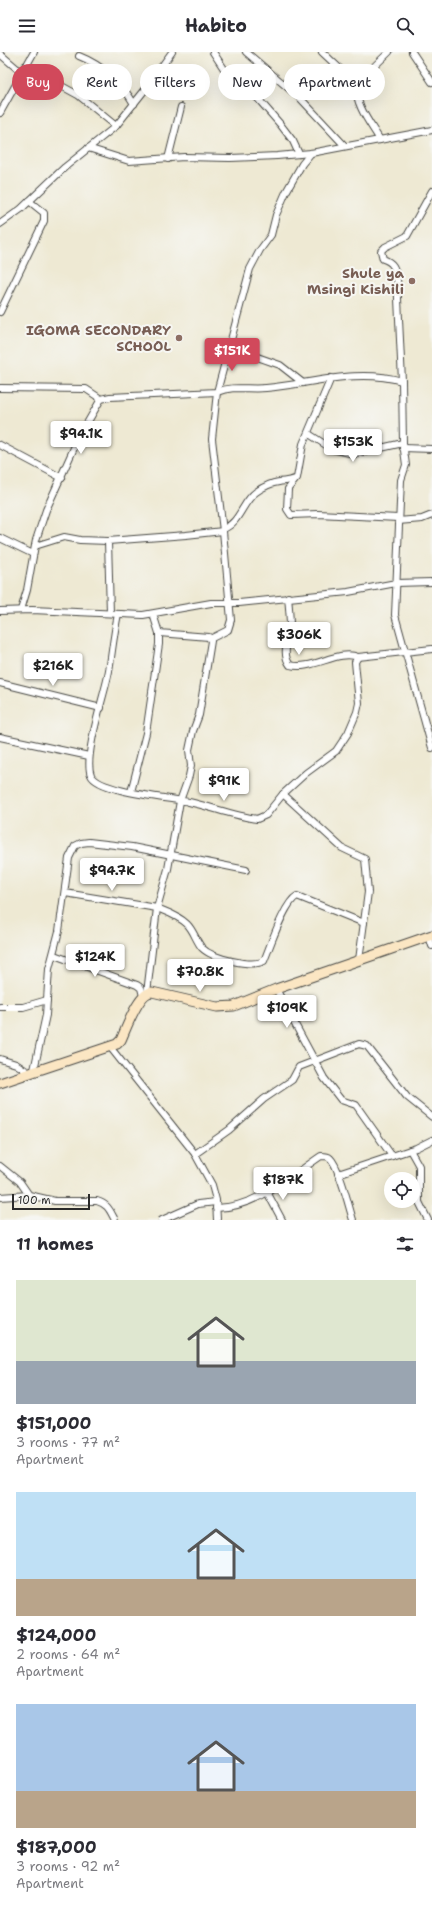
<!DOCTYPE html>
<meta charset="utf-8">
<style>
:root{--surface:#fff;--page:#f2f2f3;--text:#2b2b33;--muted:#7c7c81;--accent:#d1495b}
body{margin:0;font-family:"Shantell Sans",sans-serif;background:var(--page);color:var(--text);height:100vh;display:flex;flex-direction:column;font-size:15px;white-space:nowrap}
*{box-sizing:border-box;margin:0}
p{font-size:13px;color:var(--muted)}
.icon{flex:none;width:22px;height:22px;fill:none;stroke:currentColor;stroke-width:2;stroke-linecap:round;stroke-linejoin:round}
.map{position:relative;height:1168px;overflow:hidden}
.sheet{display:flex;flex-direction:column;background:var(--surface);flex:1}
.sheet>*{flex:none}
.banner{position:absolute;left:12px;top:12px;width:408px;height:36px;display:flex;gap:8px}
.tools{position:absolute;left:384px;top:1120px;display:grid;gap:8px}
.tools a{display:grid;place-items:center;width:36px;height:36px;border-radius:50%;background:var(--surface);box-shadow:0 4px 16px #0002;font-size:20px}
.scale{position:absolute;left:12px;bottom:10px;width:78px;box-sizing:border-box;padding-left:4px;border:2px solid #2b2b2b;border-top:0;font-size:11px;line-height:14px;white-space:nowrap;color:#2b2b2b;-webkit-text-stroke:3px #f6f6f2;paint-order:stroke}
.price{position:absolute;translate:-50% -34px;padding:0 9px;border-radius:4px;background:#fff;color:#222;font-size:13px;line-height:26px;filter:drop-shadow(0 1px 2px #0008)}
.price::after{content:'';position:absolute;left:50%;top:24px;width:12px;height:9px;margin-left:-6px;background:inherit;clip-path:polygon(0 0,100% 0,50% 100%)}
.price.current{background:var(--accent);color:#fff}
ul{padding:0;list-style:none}
li{display:grid;align-content:center;gap:8px;height:212px;padding:0 16px}
li span{display:grid;place-items:center;height:124px;border-radius:0px;color:#555}
li>.icon{margin-inline-start:auto}
span .icon{width:72px;height:72px;fill:#fffc;stroke-width:1}
li b{font-size:17px}
h2{display:flex;justify-content:space-between;align-items:center;height:48px;padding:0 16px;font-size:17px}
.tag{padding:0 14px;border-radius:18px;background:var(--surface);box-shadow:0 4px 16px #0002;font-size:14px;line-height:36px}
.tag.current{background:var(--accent);color:#fff}
header{display:flex;justify-content:space-between;align-items:center;height:52px;padding:0 16px;background:var(--surface);font-size:18px;font-weight:700}
.map>svg:first-child{display:block}
.lines{fill:none;stroke-linecap:round;stroke-linejoin:round}
.minor-casing{stroke:#484844;stroke-width:8}
.secondary-casing{stroke:#484844;stroke-width:11}
.minor{stroke:#fff;stroke-width:6}
.secondary{stroke:#fbe6c3;stroke-width:9}
.education-dot{fill:#8d6e63;stroke:#f6f6f2;stroke-width:1.5}
.labels{text-anchor:middle;dominant-baseline:central;stroke-width:4;stroke-linejoin:round;paint-order:stroke}
.education-label{font-size:14px;font-weight:bold;fill:#785e54;stroke:#f6f6f2;text-anchor:end}
</style>
<header><svg class="icon" aria-label="menu" viewBox="0 0 24 24"><path d="M4 6h16M4 12h16M4 18h16"/></svg>Habito<svg class="icon" aria-label="search" viewBox="0 0 24 24"><circle cx="10" cy="10" r="6"/><path d="M15 15l6 6"/></svg></header>
<div class="map">
<svg width="432" height="1168" viewBox="0 0 432 1168">
<rect width="100%" height="100%" fill="#f6f6f2"/>
<filter id="ink" filterUnits="userSpaceOnUse"><feTurbulence type="fractalNoise" baseFrequency=".025" numOctaves="2"/><feDisplacementMap in="SourceGraphic" scale="8" xChannelSelector="R" yChannelSelector="G"/><feConvolveMatrix kernelMatrix="1 2 1 2 8 2 1 2 1" color-interpolation-filters="sRGB"/></filter>
<filter id="wash" filterUnits="userSpaceOnUse"><feTurbulence type="fractalNoise" baseFrequency=".012" numOctaves="4" result="noise"/><feDisplacementMap in="SourceGraphic" scale="16" xChannelSelector="R" yChannelSelector="G"/><feGaussianBlur stdDeviation="0.9" result="paint"/><feColorMatrix in="noise" values="0 0 0 0 0 0 0 0 0 0 0 0 0 0 0 0 0 1.4 0 .05"/><feComposite in="paint" operator="in"/></filter>
<g filter="url(#wash)">
<rect width="100%" height="100%" fill="#eee9d3"/>
</g>
<g filter="url(#ink)">
<g class="lines">
<defs>
<g id="minor">
<polyline points="213,0 230,26 253,41 280,72 293,89 299,102"/>
<polyline points="246,0 301,47 344,93"/>
<polyline points="322,0 356,32"/>
<polyline points="412,0 432,30"/>
<polyline points="0,2 21,20"/>
<path d="M 79,4 C 102,13 122,31 134,52"/>
<polyline points="25,14 78,43 116,74"/>
<polyline points="0,61 34,0"/>
<path d="M 380,88 C 370,71 355,53 356,32 L 389,0"/>
<polyline points="88,96 129,109 184,105 230,106 277,104 311,101 432,78"/>
<polyline points="168,107 181,55"/>
<path d="M 432,139 L 407,184 L 385,195 L 381,199 L 383,207 C 393,210 395,216 397,226 L 402,329 L 403,391 L 406,413 L 401,428 L 395,563 L 432,696"/>
<polyline points="0,172 21,157 65,115 116,74 144,39 172,0"/>
<polyline points="0,260 44,169 44,161 29,149"/>
<polyline points="231,292 246,301 280,313 303,331"/>
<polyline points="0,336 86,337 101,347"/>
<polyline points="309,382 332,397 354,402 403,391"/>
<polyline points="0,393 62,426"/>
<polyline points="403,396 432,397"/>
<polyline points="296,427 288,437 287,457 291,463 318,462 398,466"/>
<polyline points="398,469 422,467 432,463"/>
<path d="M 223,477 C 240,471 242,450 256,440 C 263,435 271,431 279,430 C 285,429 292,429 297,426 L 303,392 L 331,326"/>
<polyline points="0,486 33,502"/>
<polyline points="35,494 64,485 80,488 108,489"/>
<path d="M 288,545 C 289,555 290,565 290,575 C 289,588 281,601 290,613 C 312,619 338,597 358,605"/>
<path d="M 21,558 L 27,538 L 36,488 L 46,458 L 78,387 L 101,347 L 110,345 L 217,340 C 234,333 249,338 266,336 C 311,332 357,316 402,329"/>
<polyline points="0,559 32,558 143,563 211,551 239,551 348,540 396,531 432,530"/>
<polyline points="110,561 108,489 186,483 223,479"/>
<path d="M 118,562 C 114,581 112,600 109,619 C 105,642 83,704 91,723 C 98,740 171,746 189,750 C 212,755 234,764 257,767 L 266,763 L 283,742 L 306,721 L 336,699 L 348,681 L 357,660 L 359,651 L 355,610 L 358,605 L 432,597"/>
<polyline points="210,587 228,578 231,568 223,479 212,387 217,340 250,217 260,198 271,183 276,163 286,140 302,112 311,101"/>
<polyline points="0,631 101,656"/>
<polyline points="0,685 89,704"/>
<polyline points="131,740 146,681 159,592 159,581 153,562"/>
<polyline points="283,742 342,796 365,807 368,840 359,908"/>
<path d="M 65,841 L 157,856 C 167,860 179,864 187,872 C 194,879 196,889 202,896 C 212,906 251,916 264,909 C 270,895 284,851 297,844 L 364,871"/>
<polyline points="429,884 432,894"/>
<polyline points="54,903 137,933 141,936 143,944"/>
<polyline points="276,937 324,1026 341,1048 356,1053 392,1104"/>
<polyline points="147,941 157,856 168,817 180,749 189,724 191,714 189,698 193,679 199,663 211,589 209,585 159,581"/>
<polyline points="0,955 23,955 47,948"/>
<polyline points="110,995 195,1102 212,1133 216,1148 217,1168"/>
<polyline points="0,1007 16,1012 28,1020"/>
<polyline points="34,1018 46,963 49,917 59,879 69,806 75,794 81,791 89,790 132,795 246,818"/>
<polyline points="410,1098 419,1114 419,1150 428,1168"/>
<polyline points="195,1102 229,1078 264,1047 292,1028 299,1015 359,992 367,994 407,1045 432,1065"/>
<path d="M 0,1114 L 20,1130 L 29,1143 L 55,1149 L 97,1149 C 108,1152 110,1159 115,1168"/>
<polyline points="338,1122 416,1096 432,1088"/>
<polyline points="267,1140 282,1168"/>
<polyline points="0,1145 29,1143"/>
<path d="M 216,1156 C 255,1156 290,1125 321,1104 C 324,1104 328,1104 330,1106 C 339,1114 349,1155 353,1168"/>
<polyline points="162,1168 198,1152 216,1150"/>
</g>
<path id="secondary" d="M 0,1031 L 117,992 L 121,988 C 126,977 139,940 152,940 L 217,955 L 234,954 L 276,937 L 432,883"/>
</defs>
<use href="#minor" class="minor-casing"/>
<use href="#secondary" class="secondary-casing"/>
<use href="#minor" class="minor"/>
<use href="#secondary" class="secondary"/>
</g>
</g>
<g class="education-dot">
<circle cx="412" cy="229" r="4"/>
<circle cx="179" cy="286" r="4"/>
</g>
<g class="labels">
<g class="education-label">
<text x="404" y="221">Shule ya<tspan x="404" dy="16">Msingi Kishili</tspan></text>
<text x="171" y="278">IGOMA SECONDARY<tspan x="171" dy="16">SCHOOL</tspan></text>
</g>
</g>
</svg>
<div class="tools">
<a><svg class="icon" aria-label="locate" viewBox="0 0 24 24"><circle cx="12" cy="12" r="6"/><path d="M12 2v4M12 18v4M2 12h4M18 12h4"/></svg></a>
</div>
<div class="scale">100 m</div>
<b class="price current" style="left:232px;top:320px">$151K</b>
<b class="price" style="left:81px;top:403px">$94.1K</b>
<b class="price" style="left:353px;top:411px">$153K</b>
<b class="price" style="left:299px;top:604px">$306K</b>
<b class="price" style="left:53px;top:635px">$216K</b>
<b class="price" style="left:224px;top:750px">$91K</b>
<b class="price" style="left:112px;top:840px">$94.7K</b>
<b class="price" style="left:95px;top:926px">$124K</b>
<b class="price" style="left:200px;top:941px">$70.8K</b>
<b class="price" style="left:287px;top:977px">$109K</b>
<b class="price" style="left:283px;top:1149px">$187K</b>
<div class="banner">
<a class="tag current">Buy</a>
<a class="tag">Rent</a>
<a class="tag">Filters</a>
<a class="tag">New</a>
<a class="tag">Apartment</a>
</div>
</div>
<section class="sheet">
<h2>11 homes<svg class="icon" aria-label="filters" viewBox="0 0 24 24"><path d="M4 7h16M4 17h16"/><circle cx="9" cy="7" r="2"/><circle cx="15" cy="17" r="2"/></svg></h2>
<ul>
<li><span style="background:linear-gradient(#dfe7d0 65%,#9aa5b1 0)"><svg class="icon" aria-label="home" viewBox="0 0 24 24"><path d="M3 11l9-7 9 7M6 9v11h12V9"/></svg></span><div><b>$151,000</b><p>3 rooms · 77 m²</p><p>Apartment</p></div></li>
<li><span style="background:linear-gradient(#bfe0f5 70%,#b9a48a 0)"><svg class="icon" aria-label="home" viewBox="0 0 24 24"><path d="M3 11l9-7 9 7M6 9v11h12V9"/></svg></span><div><b>$124,000</b><p>2 rooms · 64 m²</p><p>Apartment</p></div></li>
<li><span style="background:linear-gradient(#a9c7e8 70%,#b9a48a 0)"><svg class="icon" aria-label="home" viewBox="0 0 24 24"><path d="M3 11l9-7 9 7M6 9v11h12V9"/></svg></span><div><b>$187,000</b><p>3 rooms · 92 m²</p><p>Apartment</p></div></li>
</ul>
</section>
